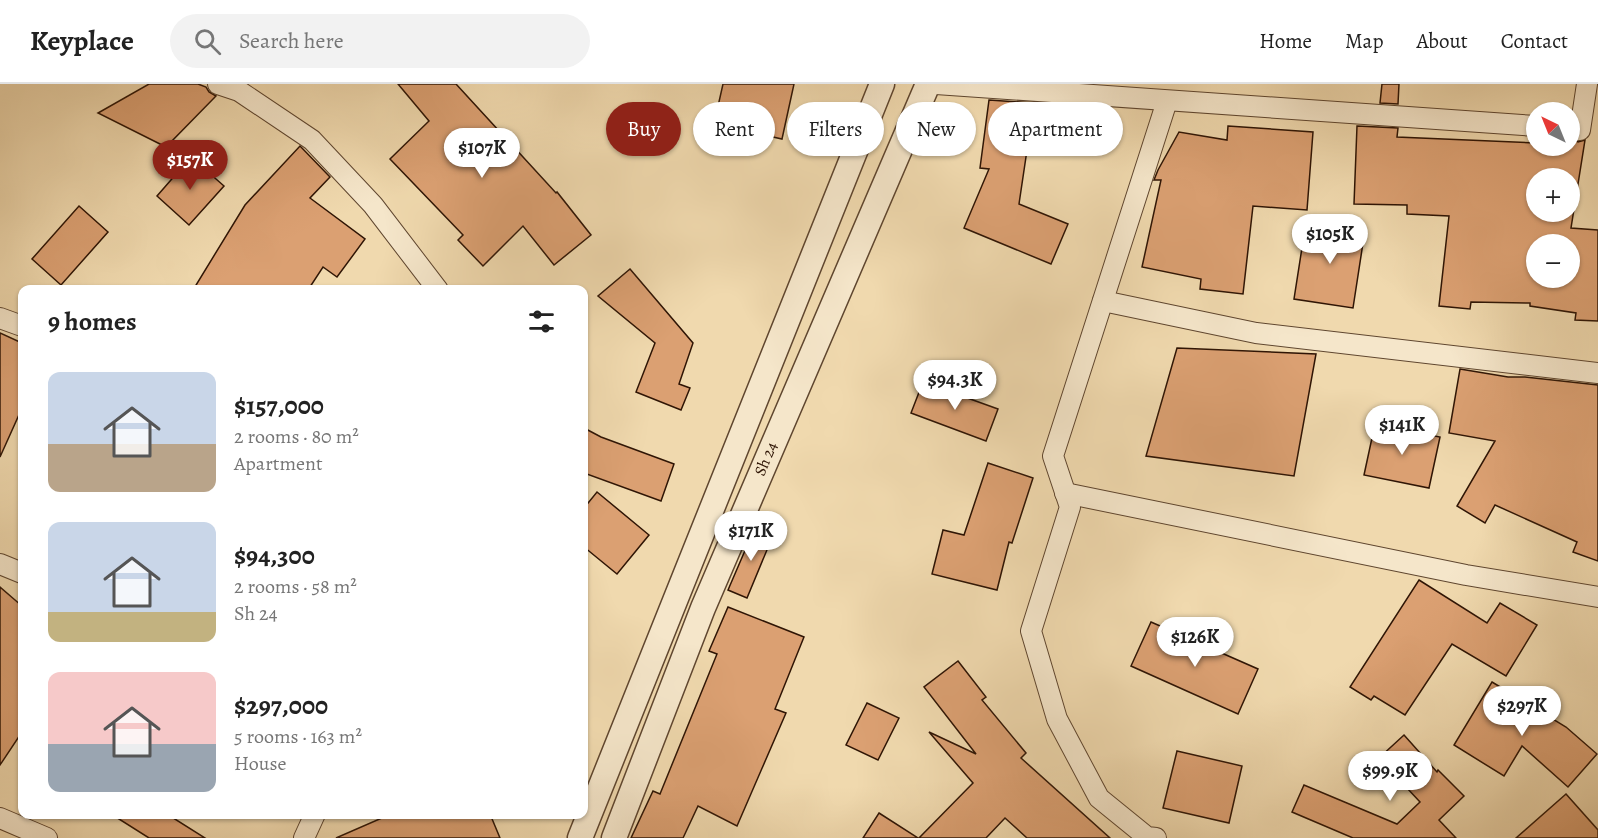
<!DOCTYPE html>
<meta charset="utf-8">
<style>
:root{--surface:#fff;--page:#f2f2f2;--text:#222;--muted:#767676;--line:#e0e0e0;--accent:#8f2418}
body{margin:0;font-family:Alegreya,serif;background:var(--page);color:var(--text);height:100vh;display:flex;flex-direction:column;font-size:22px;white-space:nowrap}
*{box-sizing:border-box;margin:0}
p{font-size:20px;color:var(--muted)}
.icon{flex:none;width:33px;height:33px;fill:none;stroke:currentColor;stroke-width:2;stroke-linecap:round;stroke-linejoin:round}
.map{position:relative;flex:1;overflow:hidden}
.details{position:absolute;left:18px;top:201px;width:570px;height:534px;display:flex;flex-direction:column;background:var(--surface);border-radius:12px;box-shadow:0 2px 4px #0004}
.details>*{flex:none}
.banner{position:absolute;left:606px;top:18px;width:570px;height:54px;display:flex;gap:12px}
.needle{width:39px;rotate:317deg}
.tools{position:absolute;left:1526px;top:18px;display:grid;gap:12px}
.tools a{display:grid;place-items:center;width:54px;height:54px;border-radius:50%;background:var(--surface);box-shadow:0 2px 4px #0004;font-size:30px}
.price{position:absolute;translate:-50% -51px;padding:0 14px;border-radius:21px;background:#fff;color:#222;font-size:20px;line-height:39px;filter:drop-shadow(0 2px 3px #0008)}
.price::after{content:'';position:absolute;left:50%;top:36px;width:18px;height:14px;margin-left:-9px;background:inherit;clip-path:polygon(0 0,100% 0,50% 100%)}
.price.current{background:var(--accent);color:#fff}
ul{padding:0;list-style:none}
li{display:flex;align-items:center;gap:18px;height:150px;padding:0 30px}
li span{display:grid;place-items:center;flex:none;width:168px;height:120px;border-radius:12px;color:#555}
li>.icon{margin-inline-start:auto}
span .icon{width:72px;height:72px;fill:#fffc;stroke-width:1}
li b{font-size:26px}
h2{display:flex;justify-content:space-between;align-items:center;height:72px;padding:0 30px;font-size:26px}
.pill{padding:0 21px;border-radius:27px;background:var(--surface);box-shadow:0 2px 4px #0004;font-size:21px;line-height:54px}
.pill.current{background:var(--accent);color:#fff}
header{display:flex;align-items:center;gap:36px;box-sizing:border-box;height:84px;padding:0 30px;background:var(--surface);border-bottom:2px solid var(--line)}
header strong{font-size:28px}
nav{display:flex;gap:33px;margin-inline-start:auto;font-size:21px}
.search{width:420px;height:54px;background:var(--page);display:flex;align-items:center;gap:15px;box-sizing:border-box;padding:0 21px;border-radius:33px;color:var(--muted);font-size:22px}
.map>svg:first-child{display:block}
.building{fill:#dba072;stroke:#2f1505;stroke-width:1.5;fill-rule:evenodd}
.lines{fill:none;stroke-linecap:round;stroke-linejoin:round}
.minor-casing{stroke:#5f462f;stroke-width:22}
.tertiary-casing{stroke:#5f462f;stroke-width:27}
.minor{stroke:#f5e6ca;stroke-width:20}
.tertiary{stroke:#f5e6ca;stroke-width:24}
.labels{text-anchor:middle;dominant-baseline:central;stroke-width:5;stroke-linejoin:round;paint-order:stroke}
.street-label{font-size:16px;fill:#2f1505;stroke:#f5e6ca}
</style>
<header>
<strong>Keyplace</strong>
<div class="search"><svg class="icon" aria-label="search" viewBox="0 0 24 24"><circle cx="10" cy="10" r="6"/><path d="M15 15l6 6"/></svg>Search here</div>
<nav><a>Home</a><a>Map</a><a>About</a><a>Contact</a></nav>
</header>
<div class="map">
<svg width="1598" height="754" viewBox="0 0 1598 754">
<rect width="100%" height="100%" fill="#f0d9ae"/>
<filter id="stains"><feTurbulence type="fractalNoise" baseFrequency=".00333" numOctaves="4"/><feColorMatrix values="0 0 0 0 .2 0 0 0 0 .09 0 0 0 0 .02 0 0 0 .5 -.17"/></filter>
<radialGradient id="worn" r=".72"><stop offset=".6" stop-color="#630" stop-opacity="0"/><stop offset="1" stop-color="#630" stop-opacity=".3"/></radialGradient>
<g class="building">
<polygon points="149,0 198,0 206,3 209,8 216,12 166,63 98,29"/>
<polygon points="398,0 456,0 556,109 557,108 591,151 554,181 523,142 483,182 458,156 463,151 390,75 429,37"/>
<polygon points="723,0 794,0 782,55 714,40"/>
<polygon points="1382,0 1399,0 1398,20 1380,19"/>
<polygon points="989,16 1034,19 1019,120 1068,140 1051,180 964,144 989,85 980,84"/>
<polygon points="1228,42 1313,48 1307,126 1253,122 1243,210 1200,205 1201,195 1142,183 1161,96 1154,96 1158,86 1179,48 1227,56"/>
<path d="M 1357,42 L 1398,44 L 1397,53 L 1536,59 L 1536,62 L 1569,62 L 1569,51 L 1578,58 L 1585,56 L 1571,144 L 1598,146 L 1598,237 L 1575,236 L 1576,229 L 1530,222 L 1530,219 L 1471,218 L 1470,225 L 1439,222 L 1449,132 L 1407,130 L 1407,121 L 1354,120 ZM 1536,94 L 1569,94 L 1569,128 L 1536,128 ZM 1536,160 L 1569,160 L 1569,194 L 1536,194 Z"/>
<polygon points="300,62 330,93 310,114 365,155 337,193 323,183 308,206 193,206 245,121"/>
<polygon points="191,73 224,102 189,141 157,112"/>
<polygon points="79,122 108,148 61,201 32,175"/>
<polygon points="1306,138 1365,146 1353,224 1294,215"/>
<polygon points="630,185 693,259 679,300 690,304 681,326 636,308 655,259 598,212"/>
<polygon points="0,249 22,259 22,324 0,373"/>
<polygon points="1177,264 1316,270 1294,392 1146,372"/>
<polygon points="1460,285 1508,293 1525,293 1598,301 1598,477 1573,468 1577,458 1495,421 1485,439 1457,422 1495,357 1449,349"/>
<polygon points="923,298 998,325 986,357 911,329"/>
<polygon points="1375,340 1440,353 1429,404 1364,391"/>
<polygon points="584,344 601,353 674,380 661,417 584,389"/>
<polygon points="988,379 1033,394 1012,459 1009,458 997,506 932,490 943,446 964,451"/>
<polygon points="597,408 649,451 617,490 584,463 584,424"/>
<polygon points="756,441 774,449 747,514 728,506"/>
<polygon points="1419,496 1487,539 1500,519 1537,541 1506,592 1452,560 1405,631 1374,612 1371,616 1350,603"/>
<polygon points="0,503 22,522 22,648 0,681"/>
<polygon points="728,523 804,553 775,625 786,629 737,742 698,722 683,754 631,754 653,707 660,710 717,570 709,567"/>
<polygon points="1151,538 1258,585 1238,630 1131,582"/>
<polygon points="958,577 986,613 982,616 1026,669 1021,674 1110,754 1027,754 1005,734 986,754 919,754 973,699 929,648 976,670 924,603"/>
<polygon points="1492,598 1566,643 1597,670 1568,703 1522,662 1504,692 1454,661"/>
<polygon points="867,619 899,634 878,676 846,661"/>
<polygon points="1404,651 1437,688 1438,686 1464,712 1439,736 1456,754 1353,754 1292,728 1304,701 1397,740 1420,718 1379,674"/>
<polygon points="1177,667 1242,682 1229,739 1163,724"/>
<polygon points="1566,710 1598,746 1598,754 1516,754"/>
<polygon points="879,729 918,754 863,754"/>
<polygon points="111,730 167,730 205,754 149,754"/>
<polygon points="391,730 490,730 500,754 336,754"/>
</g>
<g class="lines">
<defs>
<g id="minor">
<polyline points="218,0 239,7 312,56 373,121 438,206"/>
<polyline points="936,0 1536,42"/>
<polyline points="1580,46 1587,0"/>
<polyline points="1103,217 1256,249 1598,289"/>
<polyline points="0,234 22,242"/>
<polyline points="1065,409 1466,491 1598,513"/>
<polyline points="0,480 22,489"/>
<polyline points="0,734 47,754"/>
<polyline points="304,754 315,730"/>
<polyline points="1156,754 1147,753 1099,714 1057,635 1031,547 1070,423 1053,372 1167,17"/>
</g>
<g id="tertiary">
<polyline points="580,754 882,0"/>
<polyline points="614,754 703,524 928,0"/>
</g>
</defs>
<use href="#minor" class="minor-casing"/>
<use href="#tertiary" class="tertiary-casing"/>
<use href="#minor" class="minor"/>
<use href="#tertiary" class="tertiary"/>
</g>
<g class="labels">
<g class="street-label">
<text transform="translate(766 375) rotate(-67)">Sh 24</text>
</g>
</g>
<rect width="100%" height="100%" filter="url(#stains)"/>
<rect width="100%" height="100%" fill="url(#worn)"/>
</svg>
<div class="tools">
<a><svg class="needle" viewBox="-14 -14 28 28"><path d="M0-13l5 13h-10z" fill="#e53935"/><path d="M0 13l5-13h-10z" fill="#767676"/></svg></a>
<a>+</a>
<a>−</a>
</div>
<b class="price" style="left:482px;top:95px">$107K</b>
<b class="price current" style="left:190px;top:107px">$157K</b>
<b class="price" style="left:1330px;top:181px">$105K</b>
<b class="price" style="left:955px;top:327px">$94.3K</b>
<b class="price" style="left:1402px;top:372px">$141K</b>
<b class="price" style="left:751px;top:478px">$171K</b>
<b class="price" style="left:1195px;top:584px">$126K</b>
<b class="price" style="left:1522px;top:653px">$297K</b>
<b class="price" style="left:1390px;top:718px">$99.9K</b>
<div class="banner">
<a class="pill current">Buy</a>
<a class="pill">Rent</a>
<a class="pill">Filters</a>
<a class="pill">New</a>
<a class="pill">Apartment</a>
</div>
<section class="details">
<h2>9 homes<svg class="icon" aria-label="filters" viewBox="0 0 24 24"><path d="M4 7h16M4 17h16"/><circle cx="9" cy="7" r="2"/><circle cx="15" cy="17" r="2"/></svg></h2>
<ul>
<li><span style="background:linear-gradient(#c9d6e8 60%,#b9a48a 0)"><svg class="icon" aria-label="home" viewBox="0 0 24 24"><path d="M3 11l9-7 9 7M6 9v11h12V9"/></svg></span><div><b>$157,000</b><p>2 rooms · 80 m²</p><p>Apartment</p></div></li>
<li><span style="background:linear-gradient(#c9d6e8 75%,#c2b280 0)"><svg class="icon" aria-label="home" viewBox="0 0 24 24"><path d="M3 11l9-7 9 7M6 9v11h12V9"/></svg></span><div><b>$94,300</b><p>2 rooms · 58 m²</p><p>Sh 24</p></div></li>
<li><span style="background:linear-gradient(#f6c9c9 60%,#9aa5b1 0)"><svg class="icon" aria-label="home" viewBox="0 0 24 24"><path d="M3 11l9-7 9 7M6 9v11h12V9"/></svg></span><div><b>$297,000</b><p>5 rooms · 163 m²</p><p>House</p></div></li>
</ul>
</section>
</div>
